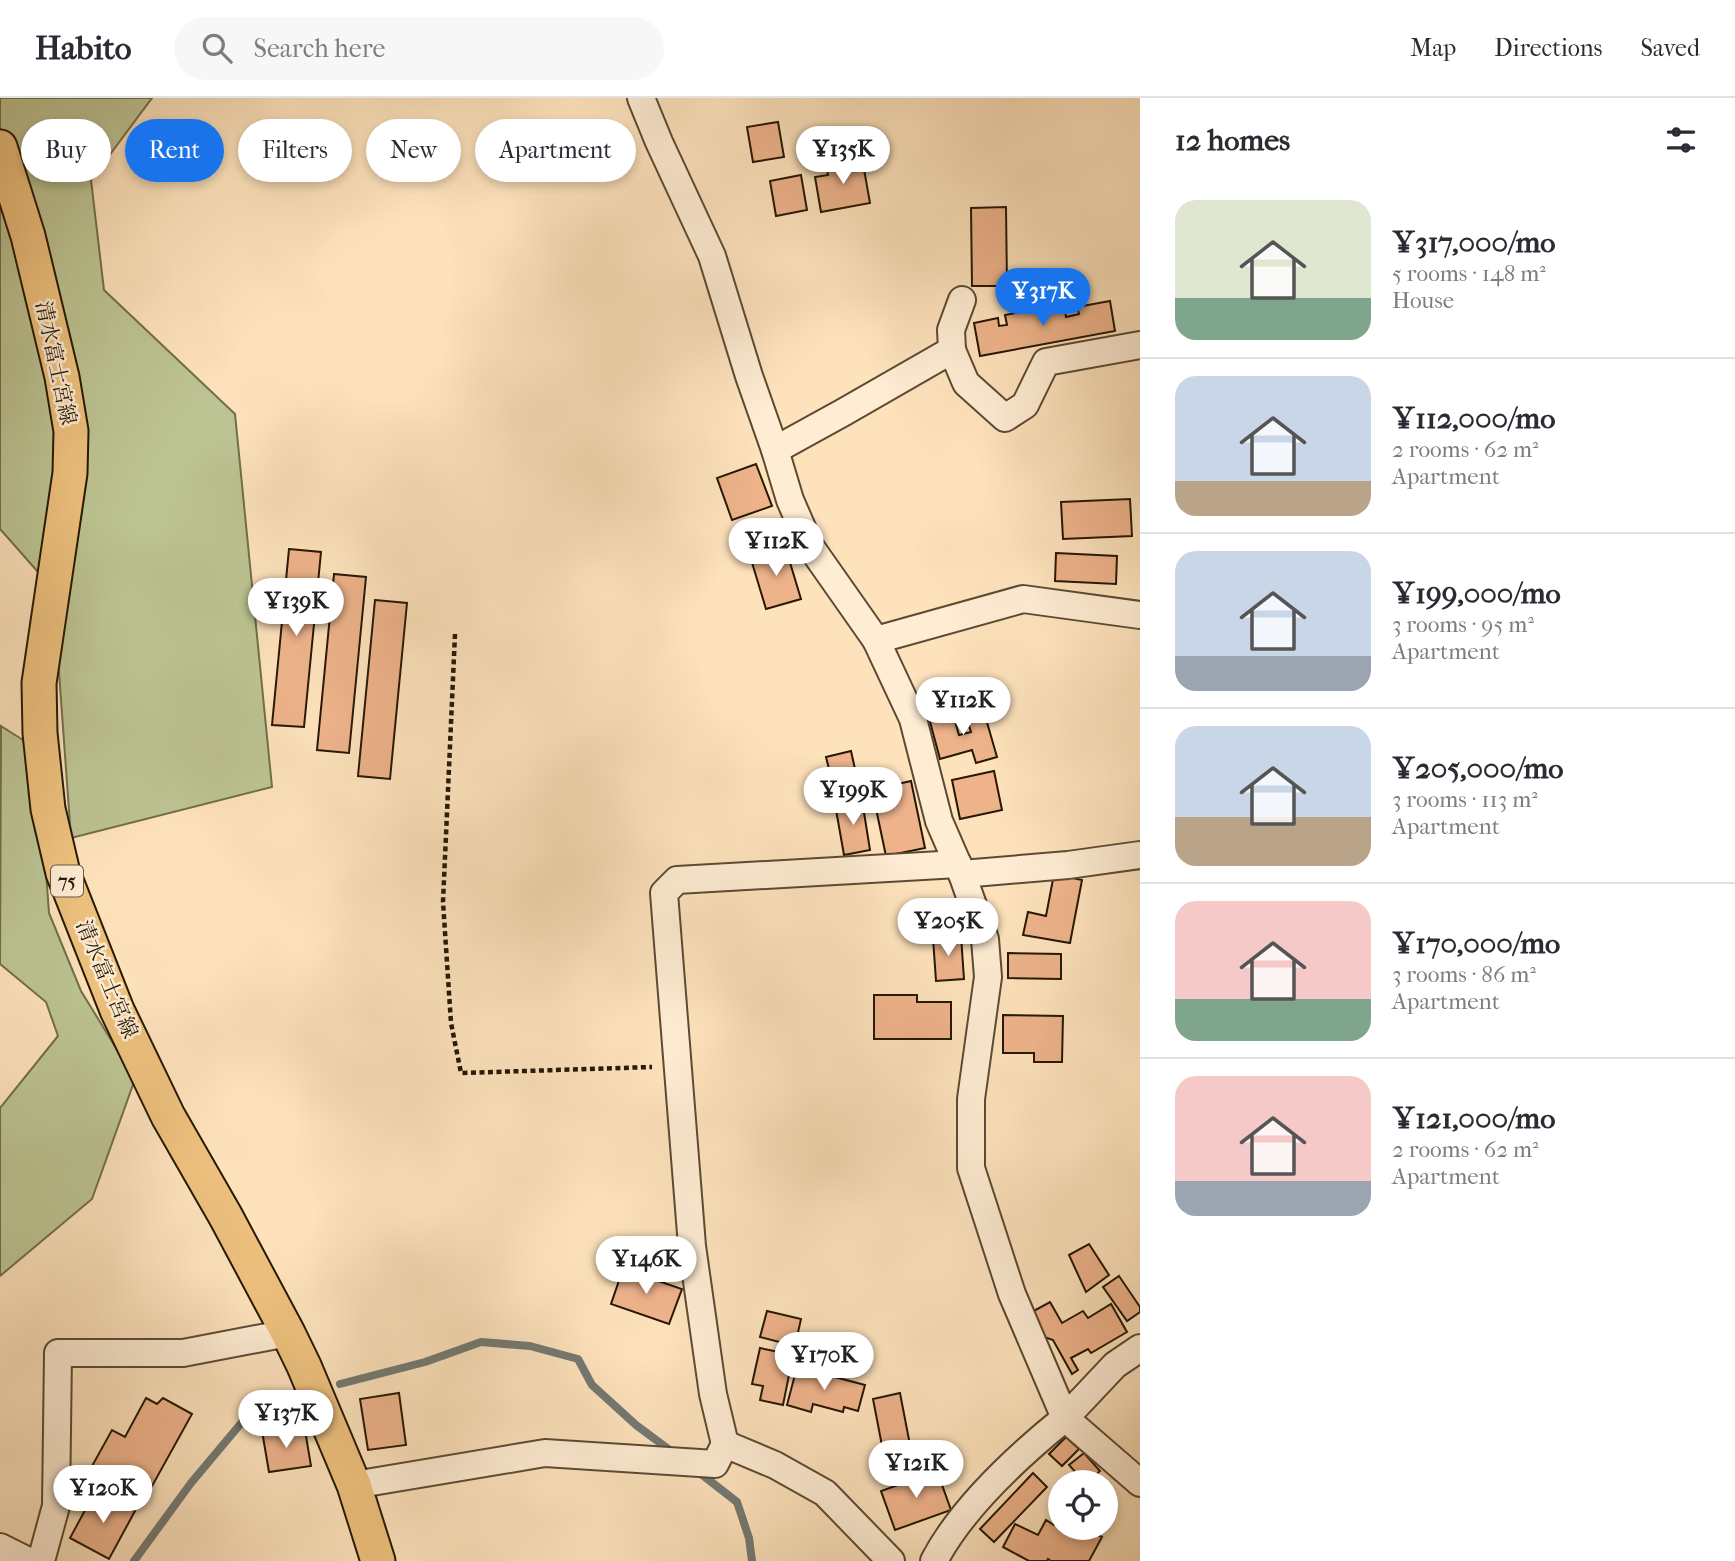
<!DOCTYPE html>
<meta charset="utf-8">
<style>
:root{--surface:#fff;--page:#f7f7f7;--text:#2b2b33;--muted:#7c7c81;--line:#e1e1e2;--accent:#1a73e8}
body{margin:0;font-family:"IM FELL French Canon","Noto Serif JP",serif;background:var(--page);color:var(--text);height:100vh;display:flex;flex-direction:column;font-size:26px;white-space:nowrap}
*{box-sizing:border-box;margin:0}
p{font-size:23px;color:var(--muted)}
.icon{flex:none;width:38px;height:38px;fill:none;stroke:currentColor;stroke-width:2;stroke-linecap:round;stroke-linejoin:round}
.map{position:relative;flex:1;overflow:hidden}
.details{display:flex;flex-direction:column;background:var(--surface);width:595px}
.details>*{flex:none}
.hud{position:absolute;left:21px;top:21px;width:665px;height:63px;display:flex;gap:14px}
.buttons{position:absolute;left:1048px;top:1372px;display:grid;gap:14px}
.buttons a{display:grid;place-items:center;width:70px;height:70px;border-radius:50%;background:var(--surface);box-shadow:0 4px 10px #0003;font-size:35px}
.price{position:absolute;translate:-50% -60px;padding:0 16px;border-radius:24px;background:#fff;color:#222;font-size:23px;line-height:46px;filter:drop-shadow(0 2px 4px #0008)}
.price::after{content:'';position:absolute;left:50%;top:42px;width:21px;height:16px;margin-left:-10px;background:inherit;clip-path:polygon(0 0,100% 0,50% 100%)}
.price.on{background:var(--accent);color:#fff}
ul{padding:0;list-style:none}
li{display:flex;align-items:center;gap:21px;height:175px;padding:0 35px}
li+li{border-top:2px solid var(--line)}
li span{display:grid;place-items:center;flex:none;width:196px;height:140px;border-radius:21px;color:#555}
li>.icon{margin-inline-start:auto}
span .icon{width:84px;height:84px;fill:#fffc;stroke-width:1}
li b{font-size:30px}
h2{display:flex;justify-content:space-between;align-items:center;height:84px;padding:0 35px;font-size:30px}
.pill{padding:0 24px;border-radius:32px;background:var(--surface);box-shadow:0 4px 10px #0003;font-size:24px;line-height:63px}
.pill.on{background:var(--accent);color:#fff}
header{display:flex;align-items:center;gap:42px;box-sizing:border-box;height:98px;padding:0 35px;background:var(--surface);border-bottom:2px solid var(--line)}
header strong{font-size:33px}
nav{display:flex;gap:38px;margin-inline-start:auto;font-size:24px}
.search{width:490px;height:63px;background:var(--page);display:flex;align-items:center;gap:18px;box-sizing:border-box;padding:0 24px;border-radius:38px;color:var(--muted);font-size:26px}
main{display:flex;flex:1;min-height:0}
.map>svg:first-child{display:block}
.green{fill:#bdc493;stroke:#716e4c;stroke-width:2}
.lines{fill:none;stroke-linecap:round;stroke-linejoin:round}
.stream{stroke:#737973;stroke-width:8}
.building{fill:#eeb38b;stroke:#251805;stroke-width:2}
.minor-casing{stroke:#5b4a33;stroke-width:30}
.major-casing{stroke:#251805;stroke-width:37}
.path{stroke:#251805;stroke-width:4.5;stroke-dasharray:5 3.5;stroke-linecap:butt}
.minor{stroke:#feecd3;stroke-width:26}
.major{stroke:#eec17e;stroke-width:33}
.labels{text-anchor:middle;dominant-baseline:central;stroke-width:5;stroke-linejoin:round;paint-order:stroke}
.shield{fill:#feecd3;stroke:#665843;stroke-width:2}
.shield-label{font-size:19px;font-weight:bold;fill:#251805}
.street-label{font-size:21px;fill:#251805;stroke:#feecd3}
</style>
<header>
<strong>Habito</strong>
<div class="search"><svg class="icon" aria-label="search" viewBox="0 0 24 24"><circle cx="10" cy="10" r="6"/><path d="M15 15l6 6"/></svg>Search here</div>
<nav><a>Map</a><a>Directions</a><a>Saved</a></nav>
</header>
<main>
<div class="map">
<svg width="1140" height="1463" viewBox="0 0 1140 1463">
<rect width="100%" height="100%" fill="#fde2bc"/>
<filter id="stains"><feTurbulence type="fractalNoise" baseFrequency=".00286" numOctaves="4"/><feColorMatrix values="0 0 0 0 .2 0 0 0 0 .09 0 0 0 0 .02 0 0 0 .5 -.17"/></filter>
<radialGradient id="worn" r=".72"><stop offset=".6" stop-color="#630" stop-opacity="0"/><stop offset="1" stop-color="#630" stop-opacity=".3"/></radialGradient>
<g class="green">
<polygon points="0,0 152,0 91,82 104,192 235,316 272,689 71,740 53,491 0,431"/>
<polygon points="1,628 23,642 43,732 49,815 81,893 135,981 92,1101 0,1178 0,1010 58,938 46,904 0,866"/>
</g>
<g class="lines">
<g class="stream">
<polyline points="340,1286 425,1264 481,1244 530,1248 578,1261 592,1287 636,1327 675,1356"/>
<polyline points="696,1372 737,1404 749,1440 752,1463"/>
<polyline points="134,1463 191,1385 248,1317 290,1302"/>
</g>
</g>
<g class="building">
<polygon points="778,24 784,59 753,64 747,29"/>
<polygon points="862,60 870,105 821,114 815,79 828,77 826,66"/>
<polygon points="801,77 807,112 776,118 770,83"/>
<polygon points="1006,109 1007,188 972,188 971,110"/>
<polygon points="1110,203 1115,233 980,258 974,225 998,220 999,228 1007,227 1005,217 1064,206 1066,219 1079,216 1077,209"/>
<polygon points="756,366 772,408 732,422 717,380"/>
<polygon points="1130,401 1132,438 1063,441 1061,404"/>
<polygon points="785,448 801,501 766,511 750,458"/>
<polygon points="289,451 321,454 304,629 272,627"/>
<polygon points="1056,455 1117,458 1116,486 1055,483"/>
<polygon points="334,476 366,479 349,655 317,652"/>
<polygon points="375,502 407,505 390,681 358,678"/>
<polygon points="952,613 959,637 971,634 966,618 984,614 997,659 976,665 972,652 940,661 929,620"/>
<polygon points="851,653 859,689 835,695 826,659"/>
<polygon points="994,673 1002,712 960,721 952,682"/>
<polygon points="911,683 925,750 886,758 875,706 896,702 893,687"/>
<polygon points="862,702 870,752 844,757 835,706"/>
<polygon points="1054,776 1082,782 1070,845 1023,837 1028,814 1046,818"/>
<polygon points="961,838 964,881 936,883 933,840"/>
<polygon points="1008,855 1061,856 1061,881 1008,880"/>
<polygon points="874,897 917,897 917,904 951,904 951,941 874,941"/>
<polygon points="1003,917 1063,918 1062,964 1034,964 1034,955 1003,955"/>
<polygon points="1089,1146 1109,1177 1086,1194 1069,1157"/>
<polygon points="623,1171 682,1191 669,1226 611,1206"/>
<polygon points="1119,1178 1140,1209 1140,1214 1127,1223 1103,1189"/>
<polygon points="1050,1204 1062,1225 1083,1213 1088,1220 1111,1206 1127,1234 1091,1255 1088,1251 1071,1260 1078,1272 1072,1276 1053,1242 1044,1239 1030,1215"/>
<polygon points="767,1213 801,1221 795,1248 760,1239"/>
<polygon points="760,1250 793,1257 783,1307 760,1302 763,1288 752,1286"/>
<polygon points="797,1269 865,1287 858,1313 844,1309 843,1314 813,1306 811,1314 787,1307"/>
<polygon points="399,1295 406,1347 368,1352 360,1301"/>
<polygon points="900,1295 910,1347 883,1353 873,1301"/>
<polygon points="146,1300 157,1306 163,1300 192,1316 141,1408 96,1383 101,1373 92,1368 112,1332 125,1339"/>
<polygon points="286,1329 287,1335 305,1332 311,1368 269,1374 262,1333"/>
<polygon points="1066,1339 1079,1351 1062,1368 1049,1356"/>
<polygon points="1084,1355 1100,1373 1088,1384 1084,1384 1069,1367"/>
<polygon points="937,1373 951,1412 895,1432 881,1393"/>
<polygon points="1033,1375 1047,1389 994,1444 980,1431"/>
<polygon points="96,1392 135,1413 109,1461 70,1440"/>
<polygon points="1060,1417 1060,1430 1084,1430 1102,1439 1089,1463 1051,1463 1048,1461 1047,1463 1029,1463 1003,1449 1015,1426 1038,1437 1046,1422 1054,1427"/>
</g>
<g class="lines">
<defs>
<g id="minor">
<path d="M 641,0 L 659,44 L 712,158 L 749,278 L 775,352 L 790,402 L 810,448 L 876,542 L 913,621 L 939,723 L 962,776 L 985,841 L 988,879 L 971,1001 L 971,1070 L 1012,1196 L 1065,1320 C 1018,1358 962,1409 934,1463"/>
<polyline points="952,252 966,285 1005,320 1025,307 1046,264 1140,247"/>
<polyline points="775,352 844,314 952,252 951,232 962,202"/>
<polyline points="876,542 1023,501 1140,517"/>
<polyline points="962,776 1068,767 1140,757"/>
<polyline points="1140,1250 1115,1267 1065,1320 1140,1385"/>
<polyline points="725,1346 713,1296 692,1148 664,795 677,782 958,766"/>
<polyline points="354,1387 545,1355 715,1366 725,1346 775,1367 825,1395 891,1463"/>
<polyline points="0,1449 28,1463"/>
<polyline points="41,1463 56,1408 58,1255 183,1255 288,1235"/>
</g>
<polyline id="major" points="0,49 28,138 62,279 71,333 70,375 39,585 40,635 48,711 63,775 117,912 168,1018 226,1119 288,1235 304,1268 354,1387 378,1463"/>
</defs>
<use href="#minor" class="minor-casing"/>
<use href="#major" class="major-casing"/>
<polyline class="path" points="455,536 443,804 451,925 461,975 652,969"/>
<use href="#minor" class="minor"/>
<use href="#major" class="major"/>
</g>
<g class="labels">
<rect class="shield" x="51" y="767.5" width="32" height="31" rx="5"/>
<g class="shield-label">
<text x="67" y="783">75</text>
</g>
<g class="street-label">
<text transform="translate(56 265) rotate(78)">清水富士宮線</text>
<text transform="translate(107 881) rotate(67)">清水富士宮線</text>
</g>
</g>
<rect width="100%" height="100%" filter="url(#stains)"/>
<rect width="100%" height="100%" fill="url(#worn)"/>
</svg>
<div class="buttons">
<a><svg class="icon" aria-label="locate" viewBox="0 0 24 24"><circle cx="12" cy="12" r="6"/><path d="M12 2v4M12 18v4M2 12h4M18 12h4"/></svg></a>
</div>
<b class="price" style="left:843px;top:88px">¥135K</b>
<b class="price on" style="left:1043px;top:230px">¥317K</b>
<b class="price" style="left:776px;top:480px">¥112K</b>
<b class="price" style="left:296px;top:540px">¥139K</b>
<b class="price" style="left:963px;top:639px">¥112K</b>
<b class="price" style="left:853px;top:729px">¥199K</b>
<b class="price" style="left:948px;top:860px">¥205K</b>
<b class="price" style="left:646px;top:1198px">¥146K</b>
<b class="price" style="left:824px;top:1294px">¥170K</b>
<b class="price" style="left:286px;top:1352px">¥137K</b>
<b class="price" style="left:916px;top:1402px">¥121K</b>
<b class="price" style="left:103px;top:1427px">¥120K</b>
<div class="hud">
<a class="pill">Buy</a>
<a class="pill on">Rent</a>
<a class="pill">Filters</a>
<a class="pill">New</a>
<a class="pill">Apartment</a>
</div>
</div>
<section class="details">
<h2>12 homes<svg class="icon" aria-label="filters" viewBox="0 0 24 24"><path d="M4 7h16M4 17h16"/><circle cx="9" cy="7" r="2"/><circle cx="15" cy="17" r="2"/></svg></h2>
<ul>
<li><span style="background:linear-gradient(#dfe7d0 70%,#7fa58c 0)"><svg class="icon" aria-label="home" viewBox="0 0 24 24"><path d="M3 11l9-7 9 7M6 9v11h12V9"/></svg></span><div><b>¥317,000/mo</b><p>5 rooms · 148 m²</p><p>House</p></div></li>
<li><span style="background:linear-gradient(#c9d6e8 75%,#b9a48a 0)"><svg class="icon" aria-label="home" viewBox="0 0 24 24"><path d="M3 11l9-7 9 7M6 9v11h12V9"/></svg></span><div><b>¥112,000/mo</b><p>2 rooms · 62 m²</p><p>Apartment</p></div></li>
<li><span style="background:linear-gradient(#c9d6e8 75%,#9aa5b1 0)"><svg class="icon" aria-label="home" viewBox="0 0 24 24"><path d="M3 11l9-7 9 7M6 9v11h12V9"/></svg></span><div><b>¥199,000/mo</b><p>3 rooms · 95 m²</p><p>Apartment</p></div></li>
<li><span style="background:linear-gradient(#c9d6e8 65%,#b9a48a 0)"><svg class="icon" aria-label="home" viewBox="0 0 24 24"><path d="M3 11l9-7 9 7M6 9v11h12V9"/></svg></span><div><b>¥205,000/mo</b><p>3 rooms · 113 m²</p><p>Apartment</p></div></li>
<li><span style="background:linear-gradient(#f6c9c9 70%,#7fa58c 0)"><svg class="icon" aria-label="home" viewBox="0 0 24 24"><path d="M3 11l9-7 9 7M6 9v11h12V9"/></svg></span><div><b>¥170,000/mo</b><p>3 rooms · 86 m²</p><p>Apartment</p></div></li>
<li><span style="background:linear-gradient(#f6c9c9 75%,#9aa5b1 0)"><svg class="icon" aria-label="home" viewBox="0 0 24 24"><path d="M3 11l9-7 9 7M6 9v11h12V9"/></svg></span><div><b>¥121,000/mo</b><p>2 rooms · 62 m²</p><p>Apartment</p></div></li>
</ul>
</section>
</main>
